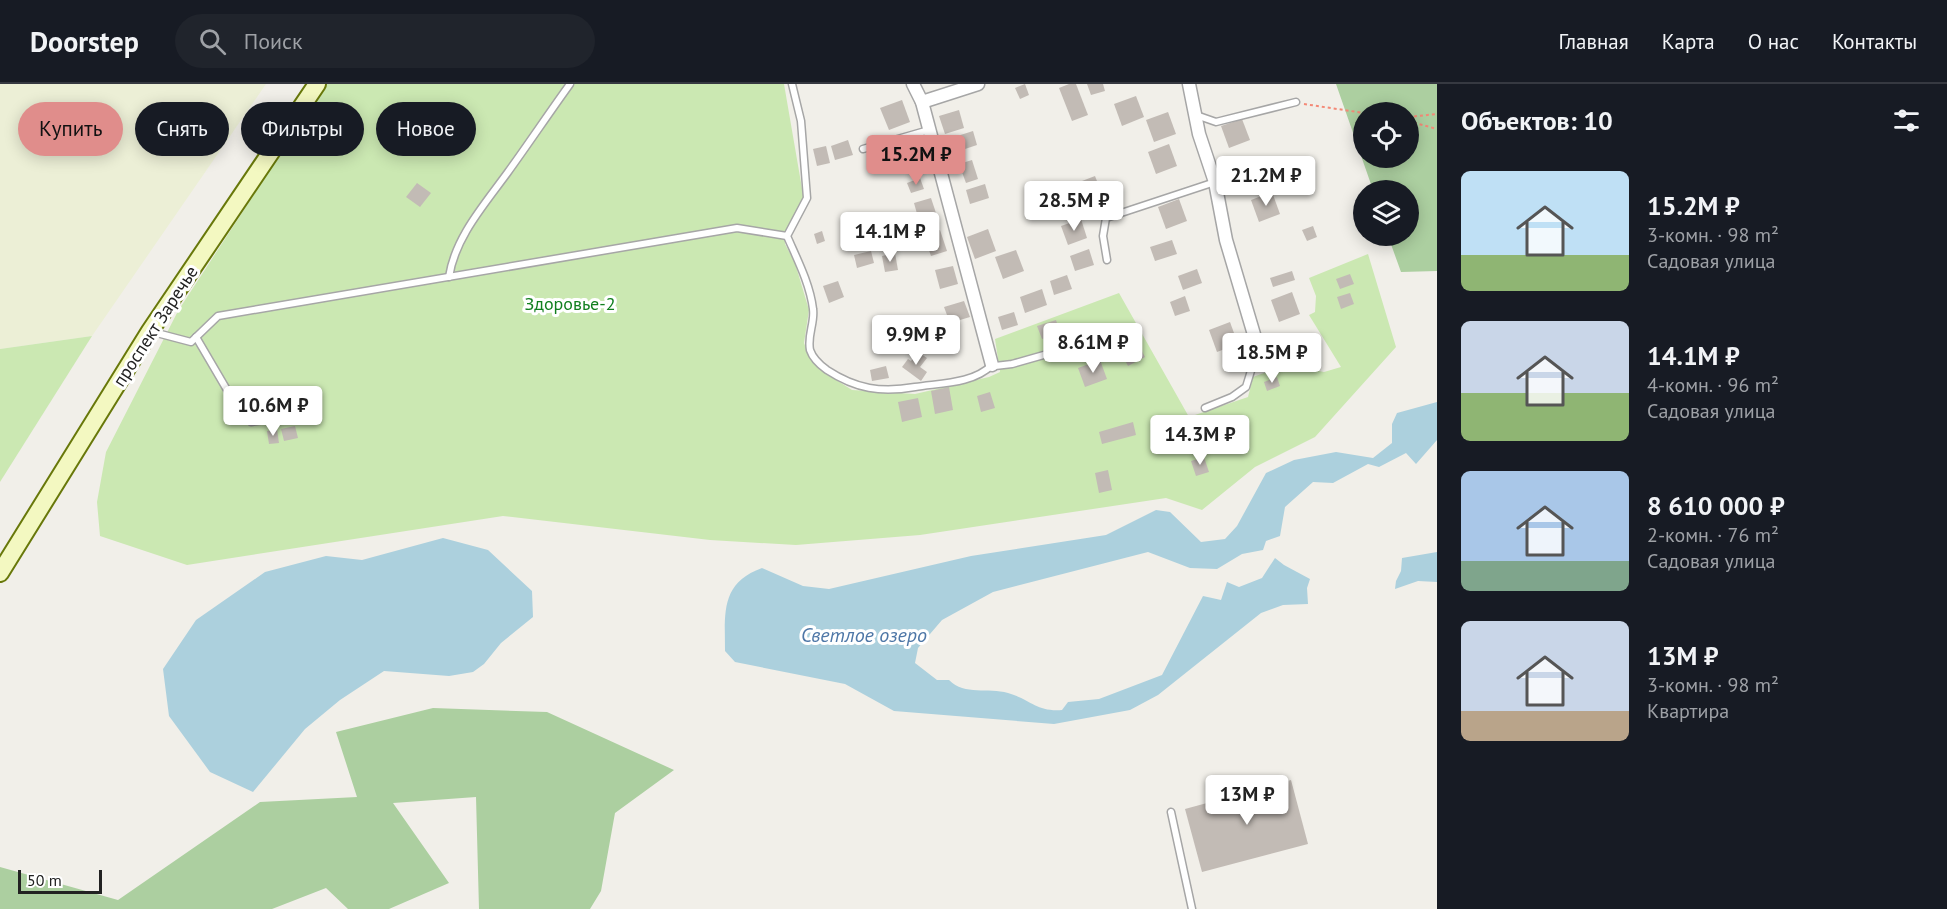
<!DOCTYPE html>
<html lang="ru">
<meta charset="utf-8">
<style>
:root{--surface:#171b24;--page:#20242c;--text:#f1f3f6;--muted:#9ea1a6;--line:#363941;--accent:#e08d8b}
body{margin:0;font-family:"PT Sans",sans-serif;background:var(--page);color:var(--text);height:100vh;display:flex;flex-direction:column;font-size:22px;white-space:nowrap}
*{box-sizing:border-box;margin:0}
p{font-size:20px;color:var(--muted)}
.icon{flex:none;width:33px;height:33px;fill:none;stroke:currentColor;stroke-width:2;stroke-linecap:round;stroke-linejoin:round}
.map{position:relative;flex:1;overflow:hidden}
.details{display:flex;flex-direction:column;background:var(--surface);width:510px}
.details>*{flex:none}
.banner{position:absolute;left:18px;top:18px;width:570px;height:54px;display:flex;gap:12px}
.fabs{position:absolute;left:1353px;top:18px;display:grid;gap:12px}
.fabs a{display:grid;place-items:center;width:66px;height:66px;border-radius:50%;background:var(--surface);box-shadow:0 3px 15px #0003;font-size:30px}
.scale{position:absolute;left:18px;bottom:15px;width:84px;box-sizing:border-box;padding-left:6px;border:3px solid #222;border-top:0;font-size:16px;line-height:21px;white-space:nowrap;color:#222;-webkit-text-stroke:4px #fff;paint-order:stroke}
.price{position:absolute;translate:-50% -51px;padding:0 14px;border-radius:6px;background:#fff;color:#222;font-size:20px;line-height:39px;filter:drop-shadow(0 2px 3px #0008)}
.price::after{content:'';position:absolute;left:50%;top:36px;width:18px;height:14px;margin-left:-9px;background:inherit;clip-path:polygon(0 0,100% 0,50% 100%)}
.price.current{background:var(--accent);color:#111}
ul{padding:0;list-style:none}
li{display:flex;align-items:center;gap:18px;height:150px;padding:0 24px}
li span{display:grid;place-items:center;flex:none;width:168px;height:120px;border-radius:9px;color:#555}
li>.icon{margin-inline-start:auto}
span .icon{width:72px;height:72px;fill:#fffc;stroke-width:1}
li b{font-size:26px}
h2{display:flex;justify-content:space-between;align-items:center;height:72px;padding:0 24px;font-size:26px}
.chip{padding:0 21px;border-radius:27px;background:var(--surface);box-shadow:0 3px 15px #0003;font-size:21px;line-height:54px}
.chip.current{background:var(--accent);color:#111}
header{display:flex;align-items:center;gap:36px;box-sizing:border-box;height:84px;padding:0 30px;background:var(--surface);border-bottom:2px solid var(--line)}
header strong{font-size:28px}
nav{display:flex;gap:33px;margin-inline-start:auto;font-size:21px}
.search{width:420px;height:54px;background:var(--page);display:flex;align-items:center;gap:15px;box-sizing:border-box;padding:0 21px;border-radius:33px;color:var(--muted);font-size:22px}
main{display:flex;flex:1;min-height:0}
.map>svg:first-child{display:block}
.farmland{fill:#ecefd6}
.grass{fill:#cbe8b2}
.forest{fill:#accfa0;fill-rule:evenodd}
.water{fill:#acd0dd}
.building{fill:#c2bbb5}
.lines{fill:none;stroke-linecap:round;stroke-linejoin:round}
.lane-casing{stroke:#a6a6a6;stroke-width:9}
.street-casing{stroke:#a6a6a6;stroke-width:15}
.secondary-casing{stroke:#68780a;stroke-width:20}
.path{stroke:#f48977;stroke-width:2;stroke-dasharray:3 3;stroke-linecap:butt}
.lane{stroke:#fff;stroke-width:6}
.street{stroke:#fff;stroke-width:12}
.secondary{stroke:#f3f8c1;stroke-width:16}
.labels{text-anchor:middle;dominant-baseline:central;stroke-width:6;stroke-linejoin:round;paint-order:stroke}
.park-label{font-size:18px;fill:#117f1e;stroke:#fff}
.street-label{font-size:18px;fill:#222;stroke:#fff}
.water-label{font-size:20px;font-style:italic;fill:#4e77a7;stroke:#fff}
</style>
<header>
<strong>Doorstep</strong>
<div class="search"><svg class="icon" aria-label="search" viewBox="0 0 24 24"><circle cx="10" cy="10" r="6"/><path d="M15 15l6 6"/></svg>Поиск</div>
<nav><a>Главная</a><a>Карта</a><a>О нас</a><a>Контакты</a></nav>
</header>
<main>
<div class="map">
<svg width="1437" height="825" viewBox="0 0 1437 825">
<rect width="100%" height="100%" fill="#f1efe9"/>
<polygon class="farmland" points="0,0 266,0 92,252 0,265"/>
<g class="grass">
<polygon points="326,0 784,0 804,116 787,146 785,160 795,179 809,226 804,259 809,272 819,285 852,306 915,310 989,293 1000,288 995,255 1119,209 1189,333 1248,313 1253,293 1286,281 1324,288 1341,283 1309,231 1315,228 1316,212 1309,194 1368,170 1396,263 1315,353 1255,383 1202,426 1166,414 920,451 796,461 710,456 503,432 187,481 100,452 97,418 106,368 178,227"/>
<polygon points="92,252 0,398 0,265"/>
</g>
<g class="forest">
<path d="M 1336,0 L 1437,0 L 1437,187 L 1401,188 L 1388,152 L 1408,152 L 1408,106 L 1373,106 ZM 1364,28 L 1408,28 L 1408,74 L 1364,74 Z"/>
<polygon points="433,624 547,628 674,686 615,729 601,807 590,825 479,825 476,713 393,719 449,799 389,825 348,825 326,804 272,825 0,825 0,783 118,816 260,718 357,713 336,648"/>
</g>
<g class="water">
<path d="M 1437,318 L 1437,356 L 1416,380 L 1406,369 L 1379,383 L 1368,380 L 1333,399 L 1313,398 L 1285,423 L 1280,452 L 1266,457 L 1263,466 L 1242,470 L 1217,485 L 1190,484 L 1148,468 L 993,508 L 942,536 L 918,564 L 915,579 L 937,596 L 949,596 C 965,612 988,603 1008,609 C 1030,615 1036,628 1062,626 L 1068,618 L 1099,615 L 1162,591 L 1203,512 L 1221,516 L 1227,498 L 1239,503 L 1262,494 L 1275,474 L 1284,481 L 1310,495 L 1307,504 L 1308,520 L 1283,521 L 1261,529 L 1158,611 L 1130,626 L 1054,640 L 894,627 L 845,600 L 735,578 L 725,567 C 725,530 720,499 762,484 L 803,502 L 829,505 L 971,472 L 1106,451 L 1156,426 L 1170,428 L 1201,458 L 1225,455 L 1237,442 L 1266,389 L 1294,376 L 1336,368 L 1373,374 L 1392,359 L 1392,340 L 1397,329 Z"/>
<polygon points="443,454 488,466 532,507 533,533 501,559 484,580 473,588 449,592 384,587 340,616 305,645 253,708 210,688 169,632 163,585 196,536 265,488 326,472 362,476"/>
<polygon points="1437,468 1437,498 1418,497 1395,505 1396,497 1401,487 1402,474"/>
</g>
<g class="building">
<polygon points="1025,0 1029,11 1020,15 1015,4"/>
<polygon points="1069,0 1076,0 1088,31 1072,37 1059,4"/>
<polygon points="1087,0 1103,0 1105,7 1091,11"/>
<polygon points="1136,12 1144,33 1122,42 1114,20"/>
<polygon points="902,16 910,38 889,46 880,24"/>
<polygon points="959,26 964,44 945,50 939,32"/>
<polygon points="1168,28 1176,50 1154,58 1146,36"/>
<polygon points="1242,35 1250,56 1229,64 1221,42"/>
<polygon points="973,47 977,61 953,69 948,55"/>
<polygon points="848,56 853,71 835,76 831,62"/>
<polygon points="916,58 920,71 906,76 901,63"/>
<polygon points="1169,60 1177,82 1156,90 1148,68"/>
<polygon points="826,62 830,79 817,82 813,65"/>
<polygon points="1258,72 1265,93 1244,101 1236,80"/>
<polygon points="972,76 978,95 966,99 959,80"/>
<polygon points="1095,92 1102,110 1089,115 1082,97"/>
<polygon points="920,94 924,105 911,109 907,99"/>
<polygon points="417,99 431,109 420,123 406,113"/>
<polygon points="985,100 989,114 970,120 966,106"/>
<polygon points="1272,108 1280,130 1259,138 1251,116"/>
<polygon points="931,114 937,132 919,137 914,119"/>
<polygon points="1179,115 1187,137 1166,145 1158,123"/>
<polygon points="1081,135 1087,154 1068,161 1061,142"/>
<polygon points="1313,142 1317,153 1307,157 1302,146"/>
<polygon points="988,145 996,167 975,175 967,153"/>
<polygon points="940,146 947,167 931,172 924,152"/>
<polygon points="822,147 825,157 817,160 814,150"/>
<polygon points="1172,156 1177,170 1155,177 1150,163"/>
<polygon points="1089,165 1094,181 1075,187 1070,172"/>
<polygon points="1016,166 1024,187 1003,195 995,173"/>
<polygon points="871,167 874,179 857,184 854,171"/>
<polygon points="895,169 898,186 885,188 882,172"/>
<polygon points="953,182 958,200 940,205 935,186"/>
<polygon points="1197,185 1202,199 1183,206 1178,192"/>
<polygon points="1292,187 1295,196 1273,203 1270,194"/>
<polygon points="1350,190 1354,200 1340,205 1336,195"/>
<polygon points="1067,191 1072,205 1054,211 1050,197"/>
<polygon points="838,197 844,213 829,219 823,202"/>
<polygon points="1042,205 1047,221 1025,229 1020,213"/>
<polygon points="1292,208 1300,230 1279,238 1271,216"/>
<polygon points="1350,209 1354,220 1341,225 1337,213"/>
<polygon points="1185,212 1190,227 1175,232 1170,218"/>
<polygon points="964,217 970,233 950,239 944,223"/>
<polygon points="1014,228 1018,241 1002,246 998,233"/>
<polygon points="1056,236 1060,249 1042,255 1037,242"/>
<polygon points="1230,238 1238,260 1217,268 1209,246"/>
<polygon points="1131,246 1145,273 1128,282 1114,255"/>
<polygon points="918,268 927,274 920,283 927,288 921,297 902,283 908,275 911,277"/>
<polygon points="1100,276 1107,295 1085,303 1078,284"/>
<polygon points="886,282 889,294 872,297 870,286"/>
<polygon points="1277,293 1280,302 1267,307 1264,298"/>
<polygon points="949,303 953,326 935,330 931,307"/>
<polygon points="990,308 995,324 981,328 977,312"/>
<polygon points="918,314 922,333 902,338 898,318"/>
<polygon points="1133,338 1136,351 1102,360 1099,348"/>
<polygon points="295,342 298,354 284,357 281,345"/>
<polygon points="277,345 279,359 269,360 267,347"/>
<polygon points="1204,373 1209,388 1196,392 1191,377"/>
<polygon points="1108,386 1112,406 1099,409 1095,389"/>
<polygon points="1291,696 1308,760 1202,788 1185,725"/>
</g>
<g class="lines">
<defs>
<g id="lane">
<path d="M 792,0 L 801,37 L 807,114 L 787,152 C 797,175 810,200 813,225 C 815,239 807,251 810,266 C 813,275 820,281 827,286 C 856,305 881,309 915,303 C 940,299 973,300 992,281 L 995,282 L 1012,280 L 1100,255"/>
<polyline points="1196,31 1216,38 1296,18"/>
<polyline points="863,65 929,46"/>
<polyline points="1107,176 1103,152 1106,134 1215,98"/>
<path d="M 449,193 C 455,153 485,120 508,88 C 529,59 549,29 570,0"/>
<polyline points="153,248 191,258 218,232 737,144 787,152"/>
<polyline points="196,253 230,311 251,338 292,332"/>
<polyline points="1205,324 1232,313 1246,303 1258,264"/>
<polyline points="1171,728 1192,825"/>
</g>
<g id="street">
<polyline points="913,0 922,18 992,281"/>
<polyline points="1189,0 1199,50 1215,98 1226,156 1258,264"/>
<polyline points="922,18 978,0"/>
</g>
<polyline id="secondary" points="0,489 150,247 317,0"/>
</defs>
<use href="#lane" class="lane-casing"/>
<use href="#street" class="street-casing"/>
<use href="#secondary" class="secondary-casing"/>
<g class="path">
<polyline points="1304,20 1364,29"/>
<polyline points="1408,33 1437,30"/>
<polyline points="1408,37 1437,45"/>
</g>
<use href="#lane" class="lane"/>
<use href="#street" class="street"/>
<use href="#secondary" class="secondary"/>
</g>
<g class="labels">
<g class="park-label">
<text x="570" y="219">Здоровье-2</text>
</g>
<g class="street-label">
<text transform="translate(155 242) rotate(-57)">проспект Заречье</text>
</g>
<g class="water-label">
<text x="864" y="551">Светлое озеро</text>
</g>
</g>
</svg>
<div class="fabs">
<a><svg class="icon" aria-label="locate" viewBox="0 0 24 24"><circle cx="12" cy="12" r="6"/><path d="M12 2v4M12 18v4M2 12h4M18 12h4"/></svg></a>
<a><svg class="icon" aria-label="layers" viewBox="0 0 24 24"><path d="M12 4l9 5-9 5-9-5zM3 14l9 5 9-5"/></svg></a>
</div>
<div class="scale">50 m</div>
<b class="price current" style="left:916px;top:102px">15.2M ₽</b>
<b class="price" style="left:1266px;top:123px">21.2M ₽</b>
<b class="price" style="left:1074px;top:148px">28.5M ₽</b>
<b class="price" style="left:890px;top:179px">14.1M ₽</b>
<b class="price" style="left:916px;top:282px">9.9M ₽</b>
<b class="price" style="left:1093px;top:290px">8.61M ₽</b>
<b class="price" style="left:1272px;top:300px">18.5M ₽</b>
<b class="price" style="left:273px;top:353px">10.6M ₽</b>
<b class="price" style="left:1200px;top:382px">14.3M ₽</b>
<b class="price" style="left:1247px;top:742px">13M ₽</b>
<div class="banner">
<a class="chip current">Купить</a>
<a class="chip">Снять</a>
<a class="chip">Фильтры</a>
<a class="chip">Новое</a>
</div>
</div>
<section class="details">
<h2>Объектов: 10<svg class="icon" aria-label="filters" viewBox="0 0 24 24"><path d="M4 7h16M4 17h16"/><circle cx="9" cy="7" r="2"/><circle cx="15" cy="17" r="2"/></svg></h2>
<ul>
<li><span style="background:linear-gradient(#bfe0f5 70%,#8fb573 0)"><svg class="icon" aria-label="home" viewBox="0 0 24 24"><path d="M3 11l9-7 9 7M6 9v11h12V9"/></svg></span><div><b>15.2M ₽</b><p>3-комн. · 98 m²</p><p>Садовая улица</p></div></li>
<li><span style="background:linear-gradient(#c9d6e8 60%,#8fb573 0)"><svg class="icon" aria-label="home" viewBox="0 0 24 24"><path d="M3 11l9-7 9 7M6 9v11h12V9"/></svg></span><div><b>14.1M ₽</b><p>4-комн. · 96 m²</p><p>Садовая улица</p></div></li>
<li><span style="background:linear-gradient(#a9c7e8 75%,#7fa58c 0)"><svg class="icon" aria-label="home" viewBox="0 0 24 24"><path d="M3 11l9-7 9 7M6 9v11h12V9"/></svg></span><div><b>8 610 000 ₽</b><p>2-комн. · 76 m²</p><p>Садовая улица</p></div></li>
<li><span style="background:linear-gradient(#c9d6e8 75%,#b9a48a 0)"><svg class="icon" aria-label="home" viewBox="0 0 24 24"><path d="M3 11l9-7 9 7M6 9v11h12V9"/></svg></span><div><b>13M ₽</b><p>3-комн. · 98 m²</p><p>Квартира</p></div></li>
</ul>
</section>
</main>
